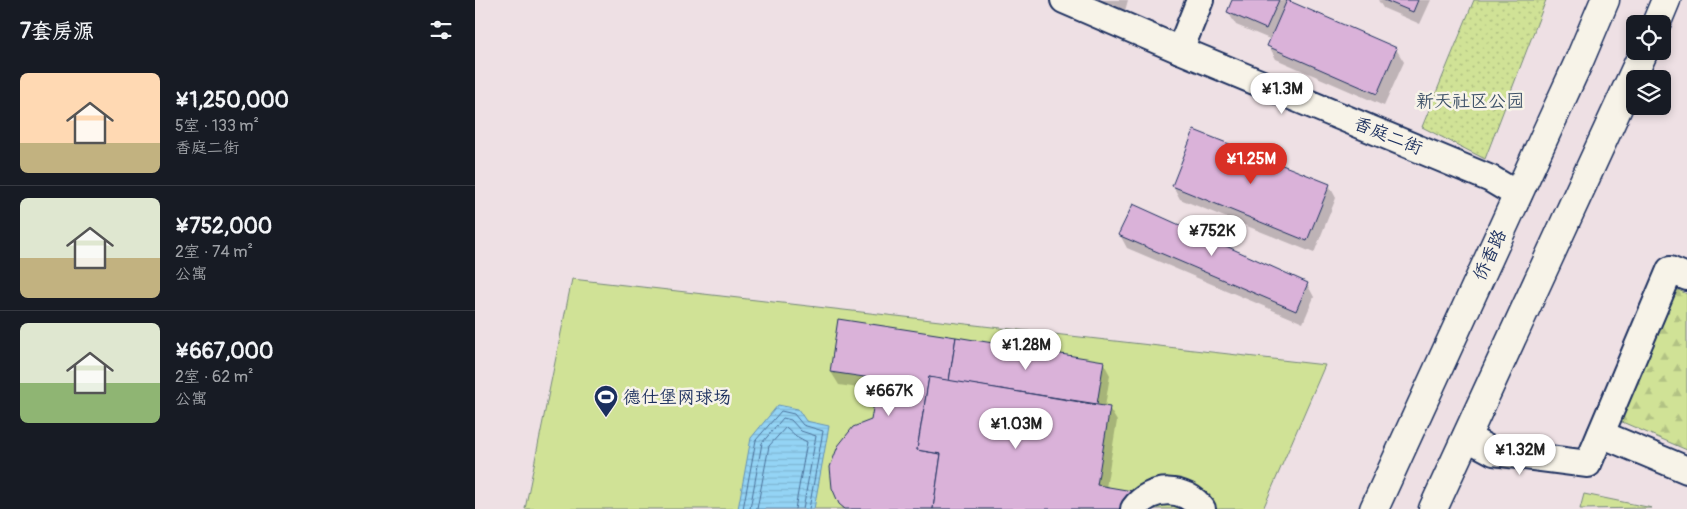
<!DOCTYPE html>
<html lang="zh">
<meta charset="utf-8">
<style>
:root{--surface:#171b24;--page:#242831;--text:#f1f3f6;--muted:#9ea1a6;--line:#363941;--accent:#d93025}
body{margin:0;font-family:Pangolin,"LXGW WenKai TC",sans-serif;background:var(--page);color:var(--text);height:100vh;display:flex;flex-direction:column;font-size:19px;white-space:nowrap}
*{box-sizing:border-box;margin:0}
p{font-size:16px;color:var(--muted)}
.icon{flex:none;width:28px;height:28px;fill:none;stroke:currentColor;stroke-width:2;stroke-linecap:round;stroke-linejoin:round}
.map{position:relative;flex:1;overflow:hidden}
.details{display:flex;flex-direction:column;background:var(--surface);width:475px}
.details>*{flex:none}
.fabs{position:absolute;left:1151px;top:15px;display:grid;gap:10px}
.fabs a{display:grid;place-items:center;width:45px;height:45px;border-radius:8px;background:var(--surface);box-shadow:0 2px 8px #0003;font-size:25px}
.price{position:absolute;translate:-50% -42px;padding:0 11px;border-radius:18px;background:#fff;color:#222;font-size:16px;line-height:32px;filter:drop-shadow(0 1px 2px #0008)}
.price::after{content:'';position:absolute;left:50%;top:30px;width:15px;height:11px;margin-left:-8px;background:inherit;clip-path:polygon(0 0,100% 0,50% 100%)}
.price.current{background:var(--accent);color:#fff}
ul{padding:0;list-style:none}
li{display:flex;align-items:center;gap:15px;height:125px;padding:0 20px}
li+li{border-top:1px solid var(--line)}
li span{display:grid;place-items:center;flex:none;width:140px;height:100px;border-radius:8px;color:#555}
li>.icon{margin-inline-start:auto}
span .icon{width:60px;height:60px;fill:#fffc;stroke-width:1}
li b{font-size:21px}
h2{display:flex;justify-content:space-between;align-items:center;height:60px;padding:0 20px;font-size:21px}
main{display:flex;flex:1;min-height:0}
.map>svg:first-child{display:block}
.green{fill:url(#green-dots);stroke:#76887a}
.forest{fill:url(#forest-firs);stroke:#76887a}
.pitch{fill:#d0e296;stroke:#76887a}
.water{fill:url(#water-rules);stroke:#6492b9}
.shadow{fill:#0003}
.lines{fill:none;stroke-linecap:round;stroke-linejoin:round}
.shore{stroke:#4b719a;stroke-width:1}
.building{fill:#dab2d9;stroke:#1b2f5e}
.minor-casing{stroke:#1b2f5e;stroke-width:30}
.major-casing{stroke:#1b2f5e;stroke-width:31}
.minor{stroke:#f7f3e8;stroke-width:26}
.major{stroke:#f7f3e8;stroke-width:28}
.labels{text-anchor:middle;dominant-baseline:central;stroke-width:5;stroke-linejoin:round;paint-order:stroke}
.park-label{font-size:18px;fill:#3f5369;stroke:#f7f3e8}
.street-label{font-size:18px;fill:#1b2f5e;stroke:#f7f3e8}
.poi-label{font-size:18px;fill:#1b2f5e;stroke:#f7f3e8;text-anchor:start}
</style>
<main>
<section class="details">
<h2>7套房源<svg class="icon" aria-label="filters" viewBox="0 0 24 24"><path d="M4 7h16M4 17h16"/><circle cx="9" cy="7" r="2"/><circle cx="15" cy="17" r="2"/></svg></h2>
<ul>
<li><span style="background:linear-gradient(#ffd9b3 70%,#c2b280 0)"><svg class="icon" aria-label="home" viewBox="0 0 24 24"><path d="M3 11l9-7 9 7M6 9v11h12V9"/></svg></span><div><b>¥1,250,000</b><p>5室 · 133 m²</p><p>香庭二街</p></div></li>
<li><span style="background:linear-gradient(#dfe7d0 60%,#c2b280 0)"><svg class="icon" aria-label="home" viewBox="0 0 24 24"><path d="M3 11l9-7 9 7M6 9v11h12V9"/></svg></span><div><b>¥752,000</b><p>2室 · 74 m²</p><p>公寓</p></div></li>
<li><span style="background:linear-gradient(#dfe7d0 60%,#8fb573 0)"><svg class="icon" aria-label="home" viewBox="0 0 24 24"><path d="M3 11l9-7 9 7M6 9v11h12V9"/></svg></span><div><b>¥667,000</b><p>2室 · 62 m²</p><p>公寓</p></div></li>
</ul>
</section>
<div class="map">
<svg width="1212" height="509" viewBox="0 0 1212 509">
<defs>
<pattern id="green-dots" width="8" height="8" patternUnits="userSpaceOnUse" patternTransform="scale(1.25)"><rect width="8" height="8" fill="#d0e296"/><path d="M2 2h.1M6 6h.1" fill="none" stroke="#b2c284" stroke-width="1.8" stroke-linecap="round"/></pattern>
<pattern id="forest-firs" width="22" height="20" patternUnits="userSpaceOnUse" patternTransform="scale(1.25)"><rect width="22" height="20" fill="#d0e296"/><path d="M5 1l3.5 6h-7zM16 11l3.5 6h-7z" fill="#b2c284"/></pattern>
<pattern id="water-rules" width="6" height="5" patternUnits="userSpaceOnUse" patternTransform="scale(1.25)"><rect width="6" height="5" fill="#94d4f5"/><path d="M0 2.5h6" fill="none" stroke="#7fb6d4"/></pattern>
</defs>
<rect width="100%" height="100%" fill="#eee0e4"/>
<filter id="ink" filterUnits="userSpaceOnUse"><feTurbulence type="fractalNoise" baseFrequency=".02" numOctaves="2"/><feDisplacementMap in="SourceGraphic" scale="10" xChannelSelector="R" yChannelSelector="G"/><feConvolveMatrix kernelMatrix="1 2 1 2 8 2 1 2 1" color-interpolation-filters="sRGB"/></filter>
<g filter="url(#ink)">
<polygon class="green" points="999,0 1071,0 1010,159 947,127"/>
<polygon class="forest" points="1201,289 1212,294 1212,450 1145,421"/>
<g class="pitch">
<polygon points="97,279 850,365 788,509 50,509"/>
<polygon points="1109,494 1177,508 1105,509"/>
</g>
<polygon class="water" points="303,405 323,409 331,421 354,426 339,509 263,509 276,438"/>
<g class="shadow">
<polygon points="615,0 653,0 650,11 616,3"/>
<polygon points="758,0 816,0 815,3 921,49 929,62 909,106 801,59 794,46 797,40 761,25 753,12"/>
<polygon points="903,0 956,0 945,24 908,8"/>
<polygon points="854,185 861,198 839,253 705,199 698,186"/>
<polygon points="645,235 832,284 839,297 828,323 652,248"/>
<polygon points="628,362 635,375 630,407 634,408 642,421 631,488 676,509 368,509 365,504 398,421 402,391 364,385 356,372"/>
</g>
<g class="lines">
<g class="shore">
<polyline points="268,509 281,440 306,411 319,414 328,425 348,431 334,509"/>
<polyline points="275,509 287,443 308,418 316,420 326,431 341,436 328,509"/>
<polyline points="282,509 294,446 311,427 321,436 332,442 320,509"/>
</g>
</g>
<g class="building">
<polygon points="757,0 804,0 791,29 752,12"/>
<polygon points="812,0 922,48 902,94 792,46"/>
<polygon points="909,0 943,0 938,12"/>
<polygon points="719,130 855,184 832,241 697,186"/>
<polygon points="658,204 833,283 821,311 643,235"/>
<polygon points="363,319 481,337 474,381 454,377 442,450 466,454 458,509 370,509 364,504 357,488 355,467 363,446 378,427 396,420 403,379 355,372"/>
<polygon points="481,337 629,361 622,404 474,381"/>
<polygon points="454,377 635,407 622,485 669,493 667,509 458,509 466,454 442,450"/>
</g>
<g class="lines">
<defs>
<g id="minor">
<polyline points="589,0 705,50 1016,179 1043,195"/>
<polyline points="705,50 725,0"/>
<polyline points="1126,434 1212,470"/>
<polyline points="991,437 1019,452 1113,464 1195,270 1212,277"/>
<path d="M 659,509 C 676,485 710,486 727,509"/>
</g>
<g id="major">
<polyline points="1181,24 1191,0"/>
<polyline points="899,509 1105,59 1130,0"/>
<polyline points="958,509 1169,51"/>
</g>
</defs>
<use href="#minor" class="minor-casing"/>
<use href="#major" class="major-casing"/>
<use href="#minor" class="minor"/>
<use href="#major" class="major"/>
</g>
</g>
<defs>
<symbol id="stadium-pin" viewBox="-11 -11 22 30"><path d="M0 17L-7.5 6A9.5 9.5 0 1 1 7.5 6Z" fill="#1b2f5e" stroke="#f7f3e8"/><path d="M0-5a6.5 5 0 1 0 0 10a6.5 5 0 1 0 0-10ZM-3.5-1.8h7v3.6h-7Z" fill="#fff"/></symbol>
</defs>
<g fill-rule="evenodd">
<use href="#stadium-pin" x="117" y="383" width="28" height="38"/>
</g>
<g class="labels">
<g class="park-label">
<text x="995" y="101">新天社区公园</text>
</g>
<g class="street-label">
<text transform="translate(913 136) rotate(22)">香庭二街</text>
<text transform="translate(1015 255) rotate(-65)">侨香路</text>
</g>
<g class="poi-label">
<text x="148" y="397">德仕堡网球场</text>
</g>
</g>
</svg>
<div class="fabs">
<a><svg class="icon" aria-label="locate" viewBox="0 0 24 24"><circle cx="12" cy="12" r="6"/><path d="M12 2v4M12 18v4M2 12h4M18 12h4"/></svg></a>
<a><svg class="icon" aria-label="layers" viewBox="0 0 24 24"><path d="M12 4l9 5-9 5-9-5zM3 14l9 5 9-5"/></svg></a>
</div>
<b class="price" style="left:807px;top:115px">¥1.3M</b>
<b class="price current" style="left:776px;top:185px">¥1.25M</b>
<b class="price" style="left:737px;top:257px">¥752K</b>
<b class="price" style="left:551px;top:371px">¥1.28M</b>
<b class="price" style="left:414px;top:417px">¥667K</b>
<b class="price" style="left:541px;top:450px">¥1.03M</b>
<b class="price" style="left:1045px;top:476px">¥1.32M</b>
</div>
</main>
